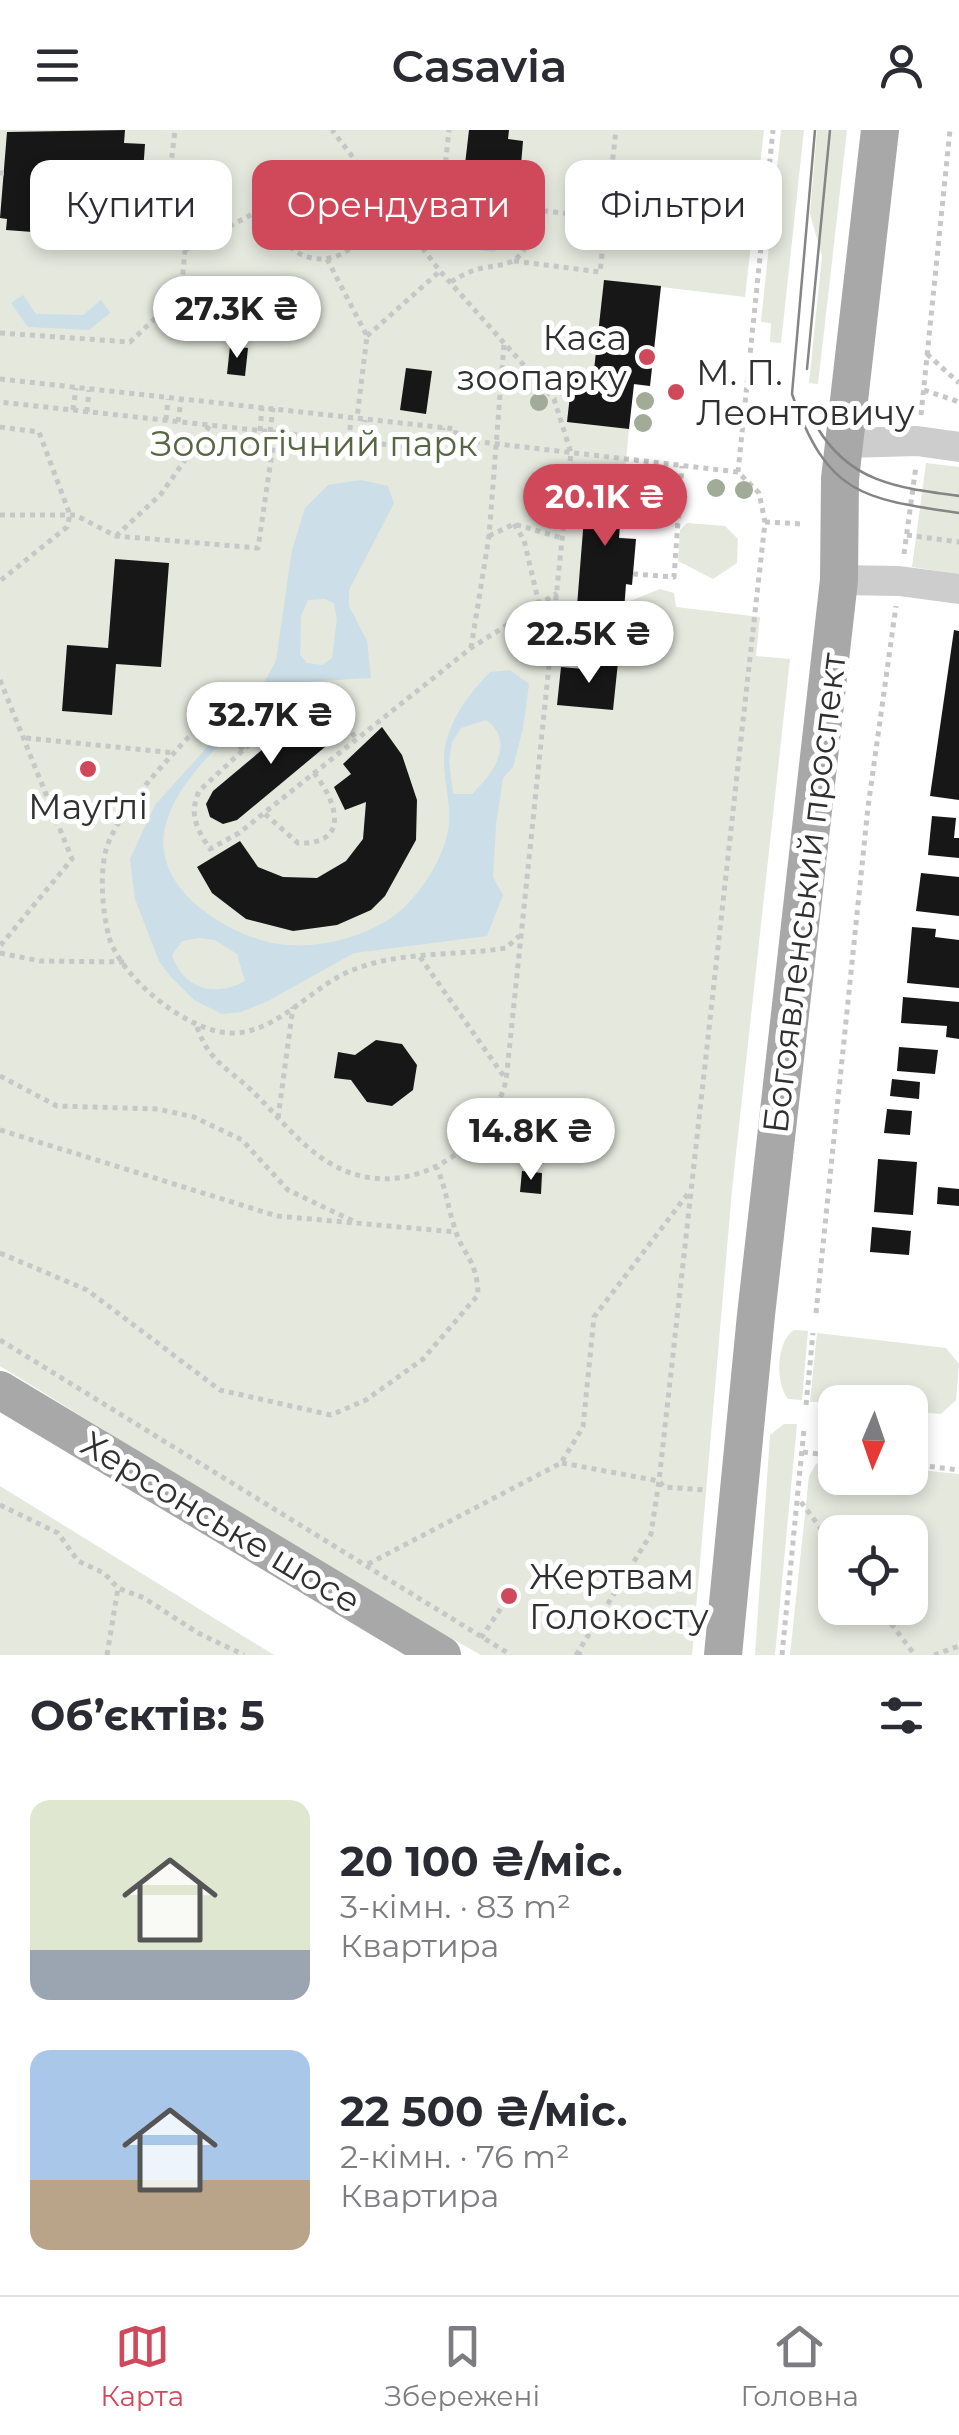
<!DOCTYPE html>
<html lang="uk">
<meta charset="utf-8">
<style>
:root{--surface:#fff;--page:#f2f2f3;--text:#2b2b33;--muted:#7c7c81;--line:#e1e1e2;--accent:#d0495b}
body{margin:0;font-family:Montserrat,sans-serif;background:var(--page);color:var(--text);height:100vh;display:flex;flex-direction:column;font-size:38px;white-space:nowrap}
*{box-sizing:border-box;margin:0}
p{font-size:32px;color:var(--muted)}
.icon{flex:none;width:55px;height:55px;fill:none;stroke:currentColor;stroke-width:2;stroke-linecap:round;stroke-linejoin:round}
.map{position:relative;height:1525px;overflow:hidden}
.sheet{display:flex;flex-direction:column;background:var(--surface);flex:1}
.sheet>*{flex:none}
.hud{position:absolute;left:30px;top:30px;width:900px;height:90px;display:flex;gap:20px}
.needle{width:65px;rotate:182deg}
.tools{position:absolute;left:818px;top:1255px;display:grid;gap:20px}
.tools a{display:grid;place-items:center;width:110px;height:110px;border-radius:20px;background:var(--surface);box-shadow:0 5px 15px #0003;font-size:50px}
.price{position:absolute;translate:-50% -85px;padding:0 22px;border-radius:35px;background:#fff;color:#222;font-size:32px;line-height:65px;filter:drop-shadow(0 2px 5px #0008)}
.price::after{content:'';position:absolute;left:50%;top:60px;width:30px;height:22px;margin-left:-15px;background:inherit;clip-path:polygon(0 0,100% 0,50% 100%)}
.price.on{background:var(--accent);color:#fff}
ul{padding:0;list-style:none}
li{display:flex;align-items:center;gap:30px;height:250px;padding:0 30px}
li span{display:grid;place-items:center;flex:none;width:280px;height:200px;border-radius:20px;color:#555}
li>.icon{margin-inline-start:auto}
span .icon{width:120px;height:120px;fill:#fffc;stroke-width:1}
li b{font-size:42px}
h2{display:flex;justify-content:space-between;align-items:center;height:120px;padding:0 30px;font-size:42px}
.chip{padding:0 35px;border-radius:20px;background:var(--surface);box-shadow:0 5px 15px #0003;font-size:35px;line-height:90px}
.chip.on{background:var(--accent);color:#fff}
header{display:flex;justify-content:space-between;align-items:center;height:130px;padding:0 30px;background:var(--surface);font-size:45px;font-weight:600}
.tab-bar{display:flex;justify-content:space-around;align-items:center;height:140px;border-top:2px solid var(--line);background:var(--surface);font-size:28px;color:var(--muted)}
.tab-bar a{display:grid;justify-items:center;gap:5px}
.tab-bar .on{color:var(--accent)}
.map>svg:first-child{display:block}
.green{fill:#e4e8dd;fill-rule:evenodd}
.water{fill:#ccdee7;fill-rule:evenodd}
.building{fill:#171717}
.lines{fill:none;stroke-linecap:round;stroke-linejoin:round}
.path{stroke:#c7c7c7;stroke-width:5;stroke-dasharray:5 5;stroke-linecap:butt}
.minor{stroke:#cdcdcd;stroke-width:30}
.major{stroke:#a8a8a8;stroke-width:38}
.tram{stroke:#858585;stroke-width:2.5}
.tree{fill:#a2ab98}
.poi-dot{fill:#d0495b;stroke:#fff;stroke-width:4}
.labels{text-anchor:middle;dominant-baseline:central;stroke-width:10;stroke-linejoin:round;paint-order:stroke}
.poi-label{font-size:35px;fill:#303030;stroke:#fff;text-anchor:start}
.park-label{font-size:35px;fill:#566743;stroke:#fff}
.street-label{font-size:35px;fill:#303030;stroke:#fff}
</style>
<header><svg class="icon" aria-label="menu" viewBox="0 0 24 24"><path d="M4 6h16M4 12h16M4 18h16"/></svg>Casavia<svg class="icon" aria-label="person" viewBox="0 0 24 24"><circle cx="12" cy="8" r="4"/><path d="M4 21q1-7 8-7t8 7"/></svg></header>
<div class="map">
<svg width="959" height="1525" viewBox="0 0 959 1525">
<rect width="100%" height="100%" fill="#fff"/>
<g class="green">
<polygon points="0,0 764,0 745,167 661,157 650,256 633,255 619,407 636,409 632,455 626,455 625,473 660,459 674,463 676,477 760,487 756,526 790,529 732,1060 692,1525 481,1525 341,1446 0,1236"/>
<polygon points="781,0 804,0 781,213 770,212 771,193 761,192"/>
<polygon points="817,0 847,0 818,254 809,253 822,126 810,84"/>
<polygon points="926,333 959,337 959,444 912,437"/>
<polygon points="687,393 725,396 738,409 737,433 713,449 678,431 680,400"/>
<path d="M 794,1200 L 808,1201 L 802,1270 L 788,1269 C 775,1253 776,1212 794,1200 Z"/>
<polygon points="817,1203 946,1218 959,1234 956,1270 941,1284 910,1281 910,1272 810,1272"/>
<polygon points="784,1294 797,1294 775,1525 755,1525 770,1305"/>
<path d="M 825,1330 L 835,1331 L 835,1348 L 910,1348 L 910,1339 L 959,1344 L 959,1525 L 790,1525 L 809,1346 L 816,1334 ZM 910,1402 L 910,1478 L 835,1478 L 835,1402 Z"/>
<polygon points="0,1356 274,1525 0,1525"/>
</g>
<g class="water">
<path d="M 474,45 C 510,49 531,64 518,102 L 494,122 L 462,118 L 443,94 C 441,67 449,53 474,45 ZM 486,55 L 504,65 L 510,86 L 500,104 L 479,110 L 461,100 L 455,79 L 465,61 Z"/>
<polygon points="23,165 36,184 83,185 101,170 110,183 89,200 28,197 11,173"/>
<path d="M 361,350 L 388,356 L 394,373 L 349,460 L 349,476 L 367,511 L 371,548 L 285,553 C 247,593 185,635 167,690 C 146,753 219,801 272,813 C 312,821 362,809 395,785 C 420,766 445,727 449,695 C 452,668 439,640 446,612 C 454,583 470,563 490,542 L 510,540 L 529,554 L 523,598 L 513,637 L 503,648 L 496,695 L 493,747 L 503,765 L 487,806 L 354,823 L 268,871 L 241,882 L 222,884 L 194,870 L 170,846 L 159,831 L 135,769 L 130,729 L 155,675 L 262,556 L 276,531 L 292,420 L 305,378 L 328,355 ZM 325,469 L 334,473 L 337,489 L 332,528 L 322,535 L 307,533 L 300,525 L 301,486 L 308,470 ZM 486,590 C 517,612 492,645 472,664 L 453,664 L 449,631 L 452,612 L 461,598 ZM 199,808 L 215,810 L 237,824 L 245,851 C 215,868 183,859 172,825 L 182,811 Z"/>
</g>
<g class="building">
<polygon points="125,0 124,13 145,14 139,100 126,99 126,109 6,100 7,89 0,88 7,2"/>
<polygon points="469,0 509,0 508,9 523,11 520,47 464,43"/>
<polygon points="604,150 661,156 650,256 634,254 629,299 567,292 572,247 593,249"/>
<polygon points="230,216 248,218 245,246 227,244"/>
<polygon points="406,238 432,241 426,284 400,280"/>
<polygon points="587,350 623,353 619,408 636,409 632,455 626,454 624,480 577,476"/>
<polygon points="115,429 169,433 161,537 116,534 112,585 62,581 67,515 108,518"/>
<polygon points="954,500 959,501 959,670 930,666"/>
<polygon points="585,530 618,532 613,580 557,575 561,537 584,539"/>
<polygon points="320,578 336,591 331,612 237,690 223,694 210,687 206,674 213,661 306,583"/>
<polygon points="382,597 402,625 417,670 416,710 385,766 371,780 337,795 293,801 246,789 212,763 197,737 240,711 258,737 283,747 317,748 346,731 363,709 366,672 345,680 334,657 351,644 343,634"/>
<polygon points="932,686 956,688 954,708 959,708 959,728 928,725"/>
<polygon points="921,743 959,747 959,786 916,781"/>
<polygon points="912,797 936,799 935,807 959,810 959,858 907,853"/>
<polygon points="903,867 959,872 959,909 946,907 947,896 901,893"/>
<polygon points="376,910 402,914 417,935 413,960 392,976 367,972 351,950 334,948 338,922 355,925"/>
<polygon points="899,917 938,920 935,944 897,941"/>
<polygon points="892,949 920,952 919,969 890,966"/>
<polygon points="887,979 912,981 910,1005 884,1003"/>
<polygon points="878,1029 917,1032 913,1085 874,1082"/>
<polygon points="522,1041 542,1043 541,1064 520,1062"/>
<polygon points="938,1057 959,1059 959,1076 937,1074"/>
<polygon points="872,1097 911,1101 909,1125 870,1122"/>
</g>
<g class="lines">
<g class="path">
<circle cx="321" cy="84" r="45"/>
<polyline points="0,43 4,43"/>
<polyline points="411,103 444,47 449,0"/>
<polyline points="185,120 277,71"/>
<polyline points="327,129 367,206 357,288"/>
<polyline points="514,131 600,142 616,0"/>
<path d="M 451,152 C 499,119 521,160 537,80 L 606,88"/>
<polyline points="0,203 130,212 181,164 185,120 167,69 175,0"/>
<polyline points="367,206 439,142"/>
<polyline points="927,224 959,253"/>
<polyline points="0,249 456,299 454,322 0,272"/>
<polyline points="924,260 959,272"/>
<polyline points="73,280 76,258"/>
<polyline points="87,282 89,260"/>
<polyline points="921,285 950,0"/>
<polyline points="166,290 168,269"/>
<polyline points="178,292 181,270"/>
<polyline points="0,297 39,302 70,385 67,397 0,451"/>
<polyline points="260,301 262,277"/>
<polyline points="270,302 273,278"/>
<polyline points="455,309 738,342"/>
<polyline points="349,310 351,288"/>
<polyline points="362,312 365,290"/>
<polyline points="441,320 443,298"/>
<polyline points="0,385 75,385 116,406 258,418 275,302"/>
<polyline points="765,392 802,394"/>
<polyline points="514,394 524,410 539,474"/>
<polyline points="907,405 959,412"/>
<polyline points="116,406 161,364 210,295"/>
<polyline points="489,406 514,394 562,408"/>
<polyline points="904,424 916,336"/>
<polyline points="633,444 674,447 682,336"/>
<polyline points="471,518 489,406 504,214"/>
<polyline points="0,550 72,729 0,816"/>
<path d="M 355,607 L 332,573 L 310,570 L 294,573 L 199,661 C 189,684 196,698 210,719 L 239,703 L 471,518 L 557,463"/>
<polyline points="26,608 175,623"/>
<path d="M 243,620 L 209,584 C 176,623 132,662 110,709 C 98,733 102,781 109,807 C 122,850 192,906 236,903 C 281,900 314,854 355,839 C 402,821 457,826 506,818 L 519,806"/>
<path d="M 265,684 L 298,713 C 352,715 336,670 314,643"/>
<polyline points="0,823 40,831 125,832"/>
<polyline points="420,827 505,948"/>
<path d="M 197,897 C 209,931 225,936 250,959 C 276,983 297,1013 328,1032 C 400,1077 486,1025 506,951 L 571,323 L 554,269 L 440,141 L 332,0"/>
<polyline points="0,946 57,976 158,979 194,987 242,1010 288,1060 353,1091"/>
<polyline points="278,988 293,877"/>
<polyline points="0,1000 277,1086 456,1102"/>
<path d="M 0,1123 L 87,1160 L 220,1260 L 331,1285 L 366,1270 L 423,1229 L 478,1165 C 477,1128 464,1128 455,1099 C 448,1078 446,1059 437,1038"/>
<polyline points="816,1183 868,677 896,476"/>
<polyline points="0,1210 511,1525"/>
<polyline points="806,1275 813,1203"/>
<polyline points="803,1322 835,1326"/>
<polyline points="562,1333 659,1351 664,1357 705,1360"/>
<polyline points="910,1334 959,1340"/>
<polyline points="801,1372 835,1418"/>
<polyline points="0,1375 58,1403 78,1431 104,1443 118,1458 144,1468 198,1503 244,1525"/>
<polyline points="368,1434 561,1333 583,1297 594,1187 690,1061"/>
<polyline points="879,1478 915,1525"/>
<polyline points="481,1508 509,1466"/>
<polyline points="577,1524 587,1525"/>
<polyline points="107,1525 118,1458"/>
<polyline points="576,1525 651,1404 659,1351 765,392 759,363 738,342 773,0"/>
<polyline points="782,1525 804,1299"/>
<polyline points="934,1525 959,1516"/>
</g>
<g class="minor">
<polyline points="845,313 917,311 959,317"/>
<polyline points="839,450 899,451 959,459"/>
</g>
<g class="major">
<polyline points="0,1260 442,1525"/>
<polyline points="723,1525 756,1185 839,450 840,349 880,0"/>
</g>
<g class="tram">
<path d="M 815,0 L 792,264 C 827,364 861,369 959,383"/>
<polyline points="807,239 830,0"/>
<path d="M 817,297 C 850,353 899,358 959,366"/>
</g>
</g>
<g class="tree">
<circle cx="645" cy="271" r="9"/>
<circle cx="539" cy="272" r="9"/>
<circle cx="643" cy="293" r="9"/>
<circle cx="662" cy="352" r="9"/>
<circle cx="716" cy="358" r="9"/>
<circle cx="744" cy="360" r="9"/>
</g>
<g class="poi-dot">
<circle cx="647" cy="227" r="10"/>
<circle cx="676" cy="262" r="10"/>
<circle cx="88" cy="639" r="10"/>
<circle cx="509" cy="1466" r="10"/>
</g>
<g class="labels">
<g class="poi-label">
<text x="627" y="207" text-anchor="end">Каса<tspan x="627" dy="40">зоопарку</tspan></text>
<text x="696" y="242">М. П.<tspan x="696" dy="40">Леонтовичу</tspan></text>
<text x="88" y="676" text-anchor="middle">Мауґлі</text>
<text x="529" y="1446">Жертвам<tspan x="529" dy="40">Голокосту</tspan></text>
</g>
<g class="park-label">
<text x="314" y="313">Зоологічний парк</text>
</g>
<g class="street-label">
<text transform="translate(804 763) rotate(-83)">Богоявленський проспект</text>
<text transform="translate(221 1392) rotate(31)">Херсонське шосе</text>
</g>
</g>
</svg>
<div class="tools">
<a><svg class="needle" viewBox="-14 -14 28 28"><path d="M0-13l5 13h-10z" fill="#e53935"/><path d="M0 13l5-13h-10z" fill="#7c7c81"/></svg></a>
<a><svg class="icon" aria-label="locate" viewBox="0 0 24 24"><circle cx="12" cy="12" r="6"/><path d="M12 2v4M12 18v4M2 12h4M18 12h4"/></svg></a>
</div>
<b class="price" style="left:237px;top:231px">27.3K ₴</b>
<b class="price on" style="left:605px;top:419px">20.1K ₴</b>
<b class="price" style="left:589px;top:556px">22.5K ₴</b>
<b class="price" style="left:271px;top:637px">32.7K ₴</b>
<b class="price" style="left:531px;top:1053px">14.8K ₴</b>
<div class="hud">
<a class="chip">Купити</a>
<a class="chip on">Орендувати</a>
<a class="chip">Фільтри</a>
</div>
</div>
<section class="sheet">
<h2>Об’єктів: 5<svg class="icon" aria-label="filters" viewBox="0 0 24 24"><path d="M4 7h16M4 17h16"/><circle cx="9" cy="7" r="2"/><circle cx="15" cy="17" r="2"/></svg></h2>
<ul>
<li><span style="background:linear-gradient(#dfe7d0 75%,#9aa5b1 0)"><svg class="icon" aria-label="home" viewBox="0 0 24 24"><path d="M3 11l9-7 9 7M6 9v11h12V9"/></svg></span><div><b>20 100 ₴/міс.</b><p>3-кімн. · 83 m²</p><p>Квартира</p></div></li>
<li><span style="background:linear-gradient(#a9c7e8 65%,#b9a48a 0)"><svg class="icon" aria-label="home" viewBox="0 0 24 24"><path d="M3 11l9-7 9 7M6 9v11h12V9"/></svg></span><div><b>22 500 ₴/міс.</b><p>2-кімн. · 76 m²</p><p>Квартира</p></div></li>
</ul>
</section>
<nav class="tab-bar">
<a class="on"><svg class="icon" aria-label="map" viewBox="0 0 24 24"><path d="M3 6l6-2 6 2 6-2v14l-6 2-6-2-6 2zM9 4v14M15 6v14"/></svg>Карта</a>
<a><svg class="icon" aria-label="saved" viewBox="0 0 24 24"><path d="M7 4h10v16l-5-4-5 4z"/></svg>Збережені</a>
<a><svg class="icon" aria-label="home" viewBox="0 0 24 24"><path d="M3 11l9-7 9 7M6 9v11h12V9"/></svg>Головна</a>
</nav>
